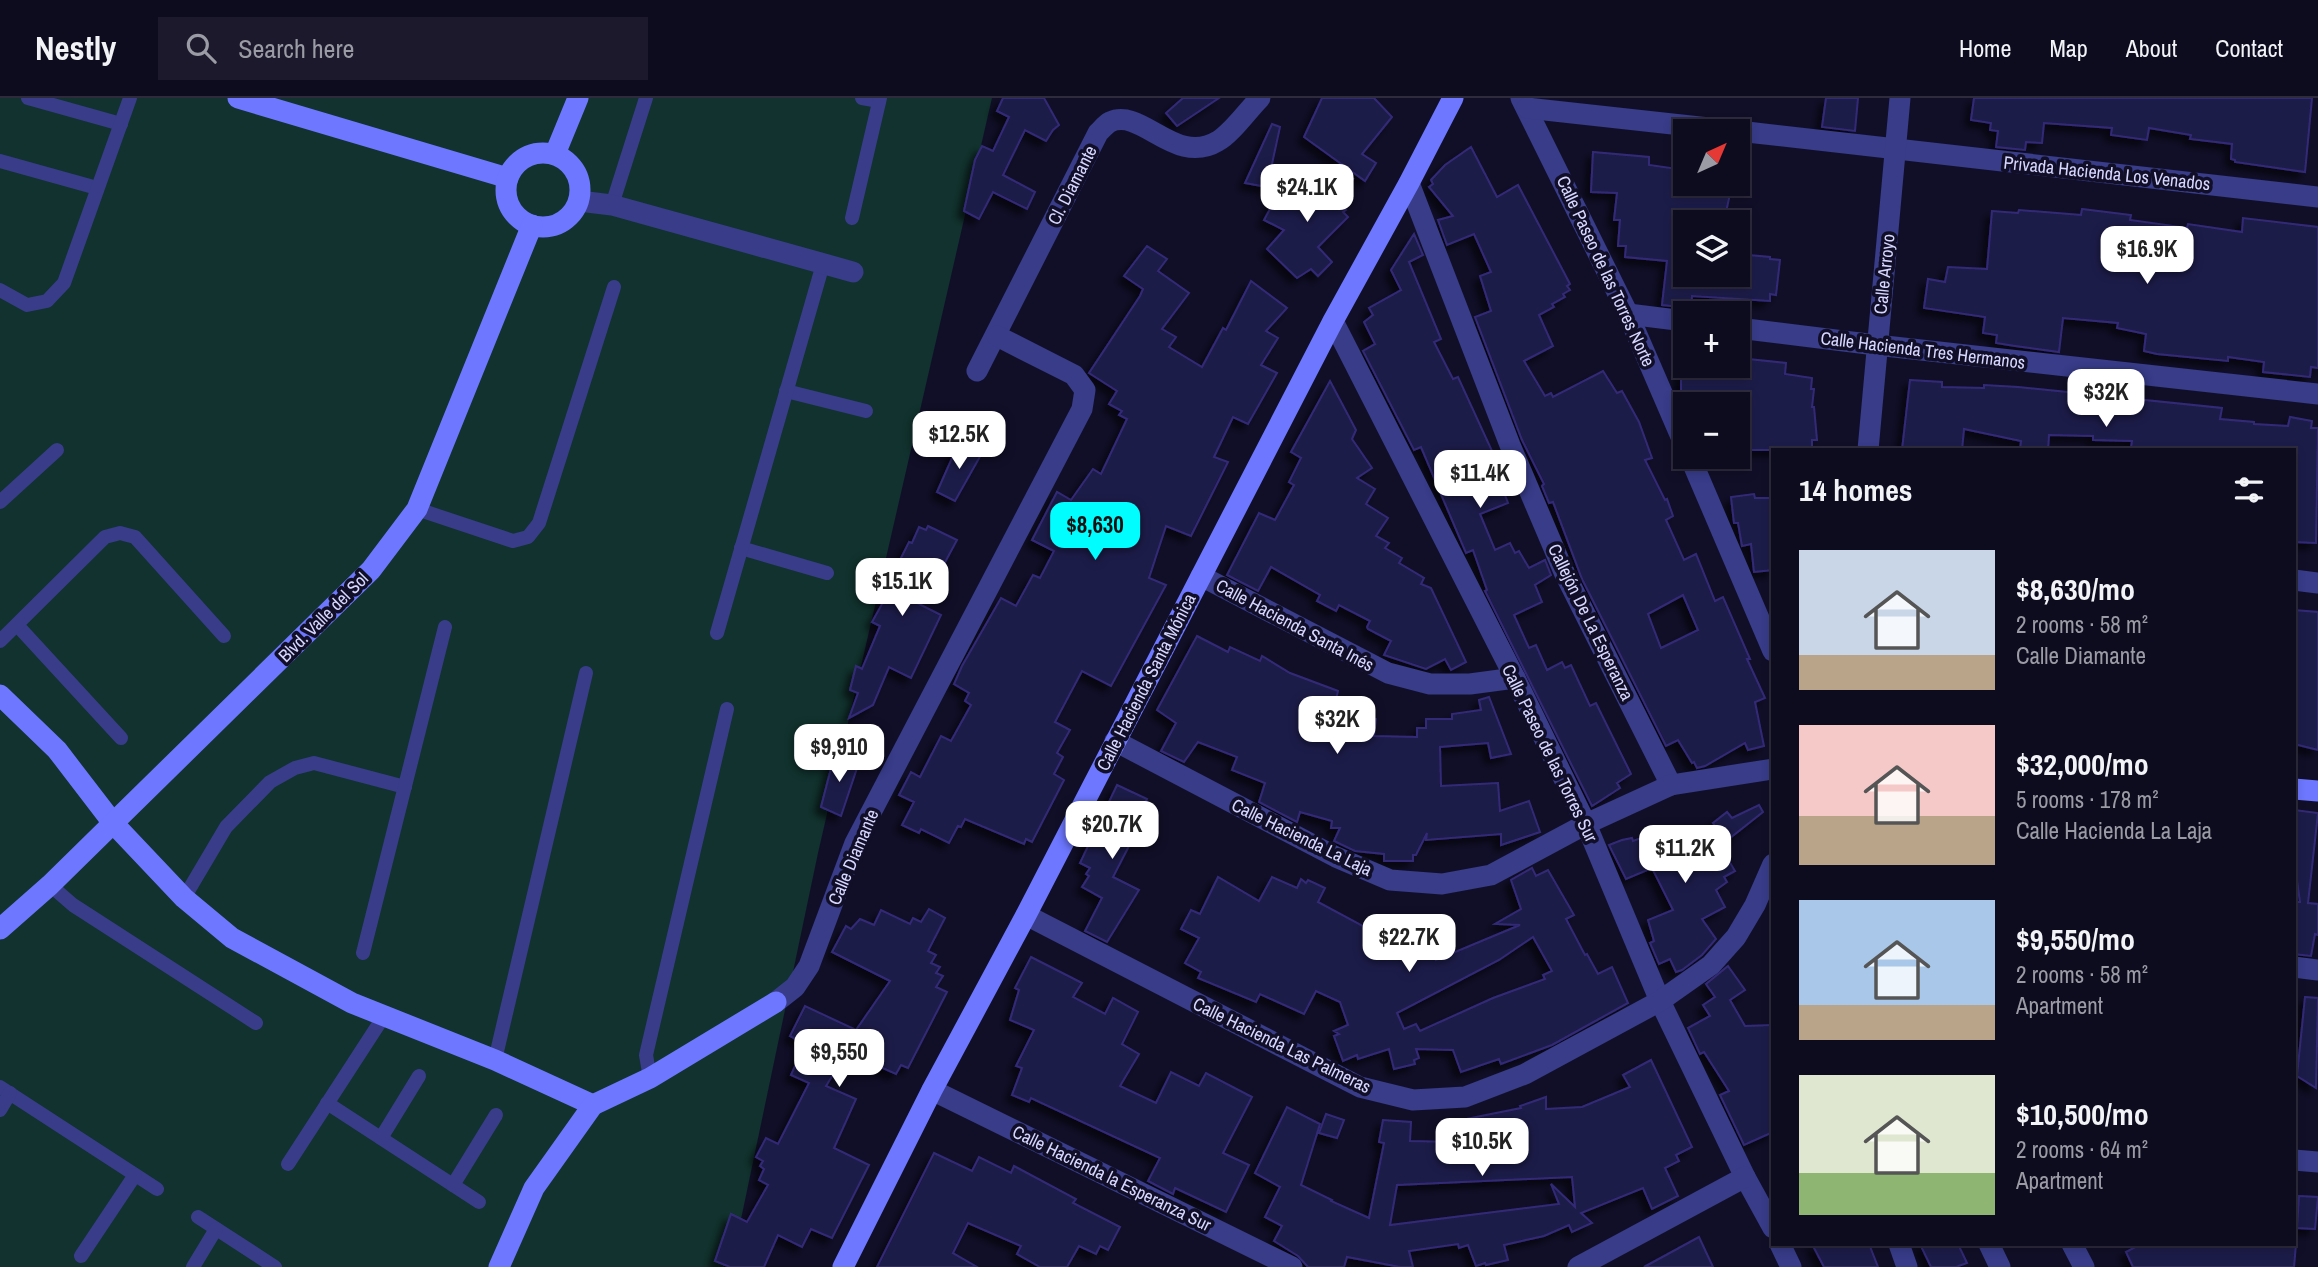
<!DOCTYPE html>
<meta charset="utf-8">
<style>
:root{--surface:#0d0b1e;--page:#1b192b;--text:#f1f3f6;--muted:#9a9ba4;--line:#2d2b3c;--accent:#02fdff}
body{margin:0;font-family:"Archivo Narrow",sans-serif;background:var(--page);color:var(--text);height:100vh;display:flex;flex-direction:column;font-size:26px;white-space:nowrap}
*{box-sizing:border-box;margin:0}
p{font-size:23px;color:var(--muted)}
.icon{flex:none;width:38px;height:38px;fill:none;stroke:currentColor;stroke-width:2;stroke-linecap:round;stroke-linejoin:round}
.map{position:relative;flex:1;overflow:hidden}
.drawer{position:absolute;left:1771px;top:350px;width:525px;height:798px;display:flex;flex-direction:column;background:var(--surface);border-radius:0px;box-shadow:0 4px 10px #0003,0 0 0 2px var(--line)}
.drawer>*{flex:none}
.needle{width:46px;rotate:44deg}
.controls{position:absolute;left:1673px;top:21px;display:grid;gap:14px}
.controls a{display:grid;place-items:center;width:77px;height:77px;border-radius:0px;background:var(--surface);box-shadow:0 4px 10px #0003,0 0 0 2px var(--line);font-size:35px}
.price{position:absolute;translate:-50% -60px;padding:0 16px;border-radius:14px;background:#fff;color:#222;font-size:23px;line-height:46px;filter:drop-shadow(0 2px 4px #0008)}
.price::after{content:'';position:absolute;left:50%;top:42px;width:21px;height:16px;margin-left:-10px;background:inherit;clip-path:polygon(0 0,100% 0,50% 100%)}
.price.on{background:var(--accent);color:#111}
ul{padding:0;list-style:none}
li{display:flex;align-items:center;gap:21px;height:175px;padding:0 28px}
li span{display:grid;place-items:center;flex:none;width:196px;height:140px;border-radius:0px;color:#555}
li>.icon{margin-inline-start:auto}
span .icon{width:84px;height:84px;fill:#fffc;stroke-width:1}
li b{font-size:30px}
h2{display:flex;justify-content:space-between;align-items:center;height:84px;padding:0 28px;font-size:30px}
header{display:flex;align-items:center;gap:42px;box-sizing:border-box;height:98px;padding:0 35px;background:var(--surface);border-bottom:2px solid var(--line)}
header strong{font-size:33px}
nav{display:flex;gap:38px;margin-inline-start:auto;font-size:24px}
.search{width:490px;height:63px;background:var(--page);display:flex;align-items:center;gap:18px;box-sizing:border-box;padding:0 24px;border-radius:0px;color:var(--muted);font-size:26px}
.map>svg:first-child{display:block}
.green{fill:#11322e}
.building{fill:#1f1a4a;stroke:#332b77;stroke-width:2;fill-rule:evenodd;filter:url(#shadow)}
.lines{fill:none;stroke-linecap:round;stroke-linejoin:round}
.lane{stroke:#383c89;stroke-width:14}
.street{stroke:#383c89;stroke-width:21}
.secondary{stroke:#6d77ff;stroke-width:21}
.labels{text-anchor:middle;dominant-baseline:central;stroke-width:7;stroke-linejoin:round;paint-order:stroke}
.street-label{font-size:18px;fill:#d7d6ff;stroke:#110f28}
</style>
<header>
<strong>Nestly</strong>
<div class="search"><svg class="icon" aria-label="search" viewBox="0 0 24 24"><circle cx="10" cy="10" r="6"/><path d="M15 15l6 6"/></svg>Search here</div>
<nav><a>Home</a><a>Map</a><a>About</a><a>Contact</a></nav>
</header>
<div class="map">
<svg width="2318" height="1169" viewBox="0 0 2318 1169">
<defs>
<filter id="shadow"><feDropShadow dx="-6" dy="6" stdDeviation="3.5" flood-color="#0009"/></filter>
</defs>
<rect width="100%" height="100%" fill="#110f28"/>
<polygon class="green" points="0,0 992,0 818,755 736,1145 724,1169 0,1169"/>
<g class="building">
<polygon points="1003,0 1044,0 1059,27 1053,32 1046,43 1025,32 1003,77 1035,94 1027,111 993,94 979,121 964,113 975,62 982,48 993,53 1009,19 997,13"/>
<polygon points="1183,0 1219,0 1177,28 1166,15"/>
<polygon points="1322,0 1374,0 1392,19 1362,56 1376,65 1365,83 1304,39"/>
<polygon points="1826,0 1858,0 1855,33 1822,29"/>
<polygon points="1974,0 2312,0 2305,74 2235,64 2235,62 2231,61 2232,46 2190,41 2191,37 2149,30 2147,42 2111,37 2112,30 2044,25 2042,45 2026,44 2025,52 1996,49 1998,33 1990,32 1991,25 1971,22"/>
<polygon points="1272,26 1280,29 1267,89 1245,85"/>
<path d="M 1471,49 L 1497,99 L 1518,87 L 1570,186 L 1567,188 L 1570,192 L 1563,196 L 1565,199 L 1552,206 L 1554,209 L 1539,217 L 1553,248 L 1524,263 L 1545,298 L 1551,295 L 1553,299 L 1603,273 L 1617,295 L 1622,293 L 1639,324 L 1652,360 L 1645,362 L 1665,402 L 1667,401 L 1673,418 L 1666,422 L 1684,462 L 1696,456 L 1715,503 L 1723,499 L 1750,561 L 1747,561 L 1765,600 L 1755,604 L 1764,648 L 1748,652 L 1745,645 L 1705,668 L 1697,670 L 1694,664 L 1692,665 L 1678,642 L 1666,648 L 1582,481 L 1553,404 L 1549,405 L 1542,388 L 1544,386 L 1522,342 L 1475,219 L 1491,213 L 1480,178 L 1491,174 L 1474,136 L 1447,147 L 1438,122 L 1453,118 L 1429,89 L 1433,86 L 1431,82 L 1445,67 ZM 1683,497 L 1698,532 L 1661,550 L 1648,516 Z"/>
<polygon points="1593,54 1649,59 1649,67 1685,72 1685,86 1732,86 1724,124 1685,124 1685,177 1738,177 1738,156 1770,159 1770,161 1780,162 1776,197 1770,196 1770,203 1692,198 1691,210 1662,207 1667,163 1625,159 1626,148 1618,148 1620,122 1614,122 1617,95 1591,94"/>
<polygon points="1331,76 1353,81 1338,105 1346,112 1343,114 1348,119 1318,149 1332,164 1318,178 1311,171 1297,180 1267,151 1284,132 1264,122 1285,83 1306,101"/>
<polygon points="2082,111 2131,117 2130,122 2187,130 2188,126 2242,134 2243,120 2318,129 2318,270 2311,269 2310,279 2263,274 2264,264 2228,259 2228,263 2157,256 2144,253 2146,236 2117,230 2118,225 2063,220 2059,254 2015,248 1996,245 1997,237 1983,235 1985,219 1924,210 1928,181 1945,184 1948,169 1987,171 1992,113 2018,115 2019,112 2081,117"/>
<polygon points="1414,136 1423,157 1409,164 1441,241 1434,244 1453,281 1458,279 1492,353 1489,356 1508,405 1480,416 1495,452 1510,445 1515,455 1519,453 1529,470 1545,462 1551,477 1535,487 1542,504 1514,517 1529,550 1536,547 1547,572 1562,564 1565,570 1571,567 1590,608 1596,605 1631,676 1617,685 1620,690 1592,708 1485,493 1487,492 1473,452 1466,455 1421,349 1414,352 1363,253 1375,246 1364,224 1373,217 1369,210 1401,192 1391,172"/>
<polygon points="1147,148 1167,161 1158,173 1189,195 1162,231 1176,239 1169,249 1202,269 1223,230 1226,232 1251,183 1287,210 1266,233 1278,240 1261,267 1277,275 1248,326 1233,319 1214,359 1228,364 1191,438 1166,428 1149,480 1166,487 1111,588 1082,573 1055,624 1070,632 1057,655 1063,659 1054,676 1064,682 1032,744 1026,741 1024,746 965,721 961,729 958,728 949,745 921,731 919,735 902,727 914,704 899,697 911,674 920,679 941,638 951,643 971,607 965,603 969,595 954,586 962,568 1001,500 1016,508 1033,477 1040,480 1054,453 1032,442 1057,394 1071,402 1093,371 1101,376 1127,321 1119,317 1122,313 1109,306 1117,293 1089,275 1140,198 1143,191 1124,178"/>
<polygon points="1748,261 1786,265 1785,276 1812,280 1811,291 1814,291 1812,309 1814,309 1817,342 1812,342 1812,352 1738,352 1738,306 1681,306 1681,268 1747,268"/>
<polygon points="1910,282 1942,284 1942,289 1984,290 1984,287 2018,289 2222,310 2220,321 2254,324 2254,326 2288,328 2290,319 2312,323 2311,330 2318,330 2316,445 2294,444 2294,352 2147,352 2131,350 2132,343 2093,342 2093,338 2049,337 2048,352 2020,352 2021,343 1964,331 1962,352 1902,352"/>
<polygon points="1330,283 1356,332 1352,341 1372,370 1357,380 1375,391 1366,406 1388,420 1376,438 1389,445 1385,450 1402,460 1399,465 1424,480 1421,486 1431,490 1466,564 1451,572 1445,561 1426,571 1384,557 1391,543 1368,531 1367,529 1370,523 1339,507 1336,513 1317,503 1320,497 1271,469 1258,493 1227,477 1259,415 1275,422 1294,387 1289,384 1301,360 1291,354"/>
<polygon points="959,344 982,355 955,403 937,394"/>
<polygon points="1754,396 1755,400 1773,400 1773,472 1754,474 1751,446 1742,448 1738,425 1734,425 1731,399"/>
<polygon points="928,428 957,442 942,470 933,466 915,504 941,517 911,580 889,569 873,607 849,620 858,595 850,592 856,568 862,571 880,528 872,524 891,490 889,489 894,479 892,478 909,444 912,445 919,429 926,432"/>
<polygon points="2294,512 2318,514 2318,652 2294,646"/>
<polygon points="1197,538 1228,554 1230,549 1260,563 1262,558 1290,575 1338,593 1333,614 1376,621 1374,638 1417,639 1417,630 1426,630 1426,621 1452,621 1452,616 1481,612 1479,602 1489,599 1511,656 1491,660 1488,645 1440,649 1441,688 1498,685 1500,713 1529,703 1540,734 1501,747 1501,736 1426,742 1427,735 1416,757 1413,757 1413,763 1384,763 1384,756 1355,753 1334,743 1340,730 1331,730 1332,723 1300,714 1297,724 1259,704 1265,685 1232,672 1237,659 1198,644 1184,664 1161,653 1176,625 1157,612"/>
<polygon points="835,655 859,664 841,718 821,709"/>
<polygon points="1117,687 1147,701 1140,715 1145,717 1113,779 1139,792 1107,844 1085,833 1102,800 1082,789 1089,778 1086,776 1090,770 1080,765"/>
<polygon points="1759,707 1763,714 1720,748 1735,773 1724,779 1727,784 1716,792 1725,809 1702,821 1716,841 1702,857 1682,872 1676,874 1670,861 1659,866 1650,845 1654,843 1648,822 1673,812 1652,770 1626,781 1609,747 1622,742 1632,740 1633,743 1658,734 1665,753 1715,728 1713,725 1727,714 1732,720"/>
<polygon points="2294,712 2318,715 2308,805 2318,806 2318,837 2315,836 2311,858 2294,856 2294,804 2300,804 2294,761"/>
<path d="M 1532,770 L 1536,778 L 1548,772 L 1574,817 L 1566,821 L 1585,857 L 1587,856 L 1598,876 L 1612,869 L 1628,905 L 1552,947 L 1501,966 L 1499,961 L 1461,974 L 1453,952 L 1416,951 L 1419,960 L 1414,962 L 1415,966 L 1394,971 L 1389,951 L 1358,961 L 1357,957 L 1343,963 L 1334,938 L 1339,936 L 1334,933 L 1348,927 L 1340,904 L 1316,893 L 1304,916 L 1260,896 L 1256,904 L 1198,880 L 1201,874 L 1185,865 L 1199,840 L 1181,831 L 1191,812 L 1200,816 L 1218,779 L 1259,803 L 1272,779 L 1297,790 L 1301,781 L 1306,785 L 1308,782 L 1325,790 L 1318,804 L 1370,832 L 1372,828 L 1436,859 L 1436,862 L 1520,827 L 1495,826 L 1521,811 L 1511,782 ZM 1533,839 L 1552,873 L 1543,877 L 1545,881 L 1493,900 L 1420,933 L 1416,926 L 1404,931 L 1397,915 L 1499,862 Z"/>
<polygon points="929,811 945,820 928,853 936,857 931,865 940,869 936,875 943,878 936,889 947,894 908,970 901,967 896,976 847,954 826,988 856,1001 834,1050 869,1067 832,1140 811,1131 802,1149 778,1137 764,1169 730,1169 715,1163 731,1116 747,1124 768,1087 759,1082 764,1071 760,1068 763,1063 756,1059 766,1040 778,1046 809,985 791,977 805,946 790,938 805,908 856,932 890,883 832,854 846,828 851,831 860,821 874,827 881,812 910,826 913,820 921,824"/>
<polygon points="1031,859 1082,885 1073,899 1105,916 1113,900 1138,914 1122,946 1139,956 1120,988 1156,1005 1171,974 1199,988 1206,975 1252,999 1223,1055 1249,1067 1226,1114 1175,1090 1173,1096 1148,1083 1160,1060 1031,1000 1029,1004 1012,997 1022,970 1016,968 1034,932 1010,922 1019,892 1015,890"/>
<polygon points="1728,868 1745,892 1730,902 1745,928 1773,927 1773,1034 1744,1047 1720,997 1729,993 1704,954 1700,956 1688,930 1710,918 1703,907 1715,899 1706,886"/>
<polygon points="2305,899 2318,900 2316,990 2297,978"/>
<path d="M 1651,962 L 1692,1049 L 1676,1057 L 1679,1063 L 1665,1070 L 1678,1098 L 1652,1111 L 1643,1090 L 1581,1115 L 1592,1125 L 1572,1134 L 1569,1127 L 1544,1138 L 1504,1147 L 1508,1162 L 1486,1167 L 1485,1165 L 1476,1168 L 1468,1147 L 1459,1150 L 1458,1146 L 1409,1153 L 1413,1169 L 1400,1169 L 1347,1159 L 1344,1169 L 1308,1169 L 1298,1158 L 1274,1143 L 1282,1128 L 1265,1119 L 1280,1089 L 1255,1075 L 1287,1009 L 1320,1026 L 1301,1087 L 1332,1102 L 1331,1103 L 1369,1120 L 1384,1045 L 1379,1044 L 1383,1022 L 1411,1024 L 1410,1043 L 1453,1044 L 1452,1026 L 1467,1026 L 1466,1021 L 1521,1010 L 1520,1008 L 1546,999 L 1546,1011 L 1582,1009 L 1630,989 L 1623,977 ZM 1572,1079 L 1575,1109 L 1551,1086 L 1559,1106 L 1390,1127 L 1397,1087 Z"/>
<polygon points="1326,1016 1344,1022 1337,1040 1319,1035"/>
<polygon points="934,1055 972,1073 979,1059 1011,1075 1014,1068 1076,1101 1073,1105 1120,1129 1108,1152 1100,1148 1096,1156 1079,1148 1067,1169 1040,1169 1017,1156 1021,1148 968,1125 953,1155 977,1169 877,1169"/>
<polygon points="2299,1098 2318,1099 2315,1131 2297,1130"/>
<polygon points="1699,1139 1713,1169 1644,1169"/>
<polygon points="1812,1146 1869,1146 1878,1169 1824,1169"/>
<polygon points="1920,1146 1958,1146 1967,1165 1956,1169 1931,1169"/>
<polygon points="2141,1146 2296,1146 2294,1169 2133,1169 2126,1154"/>
</g>
<g class="lines">
<g class="lane">
<polyline points="28,0 121,26"/>
<polyline points="862,0 879,3"/>
<polyline points="0,63 97,90"/>
<polyline points="612,107 646,0"/>
<polyline points="852,120 880,0"/>
<polyline points="0,192 27,207 47,203 64,185 130,0"/>
<polyline points="786,293 866,313"/>
<polyline points="0,404 57,352"/>
<polyline points="417,411 513,443 528,439 539,425 614,189"/>
<polyline points="741,450 827,475"/>
<polyline points="17,527 121,640"/>
<polyline points="717,535 823,166"/>
<polyline points="0,543 105,439 120,435 135,439 224,538"/>
<polyline points="50,787 73,807 256,925"/>
<polyline points="184,800 226,729 270,684 295,670 314,665 405,689"/>
<polyline points="363,855 445,529"/>
<polyline points="495,962 586,575"/>
<polyline points="650,980 646,957 727,611"/>
<polyline points="0,989 157,1091"/>
<polyline points="327,1005 479,1104"/>
<polyline points="0,1012 10,995"/>
<polyline points="381,1040 419,978"/>
<polyline points="288,1066 384,918"/>
<polyline points="453,1087 496,1017"/>
<polyline points="198,1119 275,1169"/>
<polyline points="81,1158 135,1077"/>
<polyline points="193,1169 216,1131"/>
</g>
<g class="street">
<polyline points="1521,0 1628,216 1685,348"/>
<polyline points="1527,10 1736,33"/>
<polyline points="1738,33 2318,99"/>
<polyline points="1409,85 1510,347 1564,474 1671,687"/>
<polyline points="579,103 612,107 853,174"/>
<polyline points="1628,216 1685,223"/>
<polyline points="1333,223 1515,580 1586,726 1660,903 1745,1079 1773,1130"/>
<polyline points="1738,230 1876,247 2318,296"/>
<path d="M 977,273 L 1098,35 C 1101,32 1106,26 1110,24 C 1142,9 1175,69 1218,43 C 1232,35 1248,12 1260,0"/>
<polyline points="1868,352 1900,0"/>
<polyline points="1690,359 1773,553"/>
<polyline points="1201,478 1388,575 1430,586 1470,586 1515,580"/>
<polyline points="2294,482 2318,485"/>
<polyline points="1115,643 1336,759 1390,782 1442,786 1491,777 1586,726 1671,687 1773,671"/>
<polyline points="1026,817 1360,989 1413,1002 1465,999 1525,976 1660,903 1711,867 1736,839 1755,807 1773,766"/>
<polyline points="2294,869 2318,872"/>
<polyline points="776,904 795,889 809,868 855,745 1082,311 1085,292 1074,277 997,238"/>
<polyline points="932,992 1292,1169"/>
<polyline points="2294,1062 2318,1064"/>
<polyline points="1780,1146 1791,1169"/>
<polyline points="1899,1146 1907,1169"/>
<polyline points="1989,1146 2000,1169"/>
<polyline points="2072,1146 2084,1169"/>
<polyline points="1578,1169 1745,1079"/>
</g>
<g class="secondary">
<polyline points="238,0 508,80"/>
<circle cx="543" cy="92" r="37"/>
<polyline points="555,56 578,0"/>
<polyline points="0,597 57,652 113,725 184,800 232,840 352,905 495,962 593,1007"/>
<polyline points="2294,691 2318,693"/>
<polyline points="0,831 50,787 371,472 417,411 532,127"/>
<polyline points="499,1169 534,1090 593,1007 650,980 776,904"/>
<polyline points="843,1169 932,992 1026,817 1333,223 1409,85 1453,0"/>
</g>
</g>
<g class="labels">
<g class="street-label">
<text transform="translate(2107 75) rotate(6)">Privada Hacienda Los Venados</text>
<text transform="translate(1072 87) rotate(-63)">Cl. Diamante</text>
<text transform="translate(1606 173) rotate(65)">Calle Paseo de las Torres Norte</text>
<text transform="translate(1884 176) rotate(-84)">Calle Arroyo</text>
<text transform="translate(1923 252) rotate(7)">Calle Hacienda Tres Hermanos</text>
<text transform="translate(323 519) rotate(-45)">Blvd. Valle del Sol</text>
<text transform="translate(1591 524) rotate(64)">Callejón De La Esperanza</text>
<text transform="translate(1295 527) rotate(28)">Calle Hacienda Santa Inés</text>
<text transform="translate(1146 584) rotate(-63)">Calle Hacienda Santa Mónica</text>
<text transform="translate(1550 655) rotate(64)">Calle Paseo de las Torres Sur</text>
<text transform="translate(1302 739) rotate(26)">Calle Hacienda La Laja</text>
<text transform="translate(853 759) rotate(-67)">Calle Diamante</text>
<text transform="translate(1282 947) rotate(26)">Calle Hacienda Las Palmeras</text>
<text transform="translate(1112 1080) rotate(26)">Calle Hacienda la Esperanza Sur</text>
</g>
</g>
</svg>
<div class="controls">
<a><svg class="needle" viewBox="-14 -14 28 28"><path d="M0-13l5 13h-10z" fill="#e53935"/><path d="M0 13l5-13h-10z" fill="#9a9ba4"/></svg></a>
<a><svg class="icon" aria-label="layers" viewBox="0 0 24 24"><path d="M12 4l9 5-9 5-9-5zM3 14l9 5 9-5"/></svg></a>
<a>+</a>
<a>−</a>
</div>
<b class="price" style="left:1307px;top:126px">$24.1K</b>
<b class="price" style="left:2147px;top:188px">$16.9K</b>
<b class="price" style="left:2106px;top:331px">$32K</b>
<b class="price" style="left:959px;top:373px">$12.5K</b>
<b class="price" style="left:1480px;top:412px">$11.4K</b>
<b class="price on" style="left:1095px;top:464px">$8,630</b>
<b class="price" style="left:902px;top:520px">$15.1K</b>
<b class="price" style="left:1337px;top:658px">$32K</b>
<b class="price" style="left:839px;top:686px">$9,910</b>
<b class="price" style="left:1112px;top:763px">$20.7K</b>
<b class="price" style="left:1685px;top:787px">$11.2K</b>
<b class="price" style="left:1409px;top:876px">$22.7K</b>
<b class="price" style="left:839px;top:991px">$9,550</b>
<b class="price" style="left:1482px;top:1080px">$10.5K</b>
<section class="drawer">
<h2>14 homes<svg class="icon" aria-label="filters" viewBox="0 0 24 24"><path d="M4 7h16M4 17h16"/><circle cx="9" cy="7" r="2"/><circle cx="15" cy="17" r="2"/></svg></h2>
<ul>
<li><span style="background:linear-gradient(#c9d6e8 75%,#b9a48a 0)"><svg class="icon" aria-label="home" viewBox="0 0 24 24"><path d="M3 11l9-7 9 7M6 9v11h12V9"/></svg></span><div><b>$8,630/mo</b><p>2 rooms · 58 m²</p><p>Calle Diamante</p></div></li>
<li><span style="background:linear-gradient(#f6c9c9 65%,#b9a48a 0)"><svg class="icon" aria-label="home" viewBox="0 0 24 24"><path d="M3 11l9-7 9 7M6 9v11h12V9"/></svg></span><div><b>$32,000/mo</b><p>5 rooms · 178 m²</p><p>Calle Hacienda La Laja</p></div></li>
<li><span style="background:linear-gradient(#a9c7e8 75%,#b9a48a 0)"><svg class="icon" aria-label="home" viewBox="0 0 24 24"><path d="M3 11l9-7 9 7M6 9v11h12V9"/></svg></span><div><b>$9,550/mo</b><p>2 rooms · 58 m²</p><p>Apartment</p></div></li>
<li><span style="background:linear-gradient(#dfe7d0 70%,#8fb573 0)"><svg class="icon" aria-label="home" viewBox="0 0 24 24"><path d="M3 11l9-7 9 7M6 9v11h12V9"/></svg></span><div><b>$10,500/mo</b><p>2 rooms · 64 m²</p><p>Apartment</p></div></li>
</ul>
</section>
</div>
